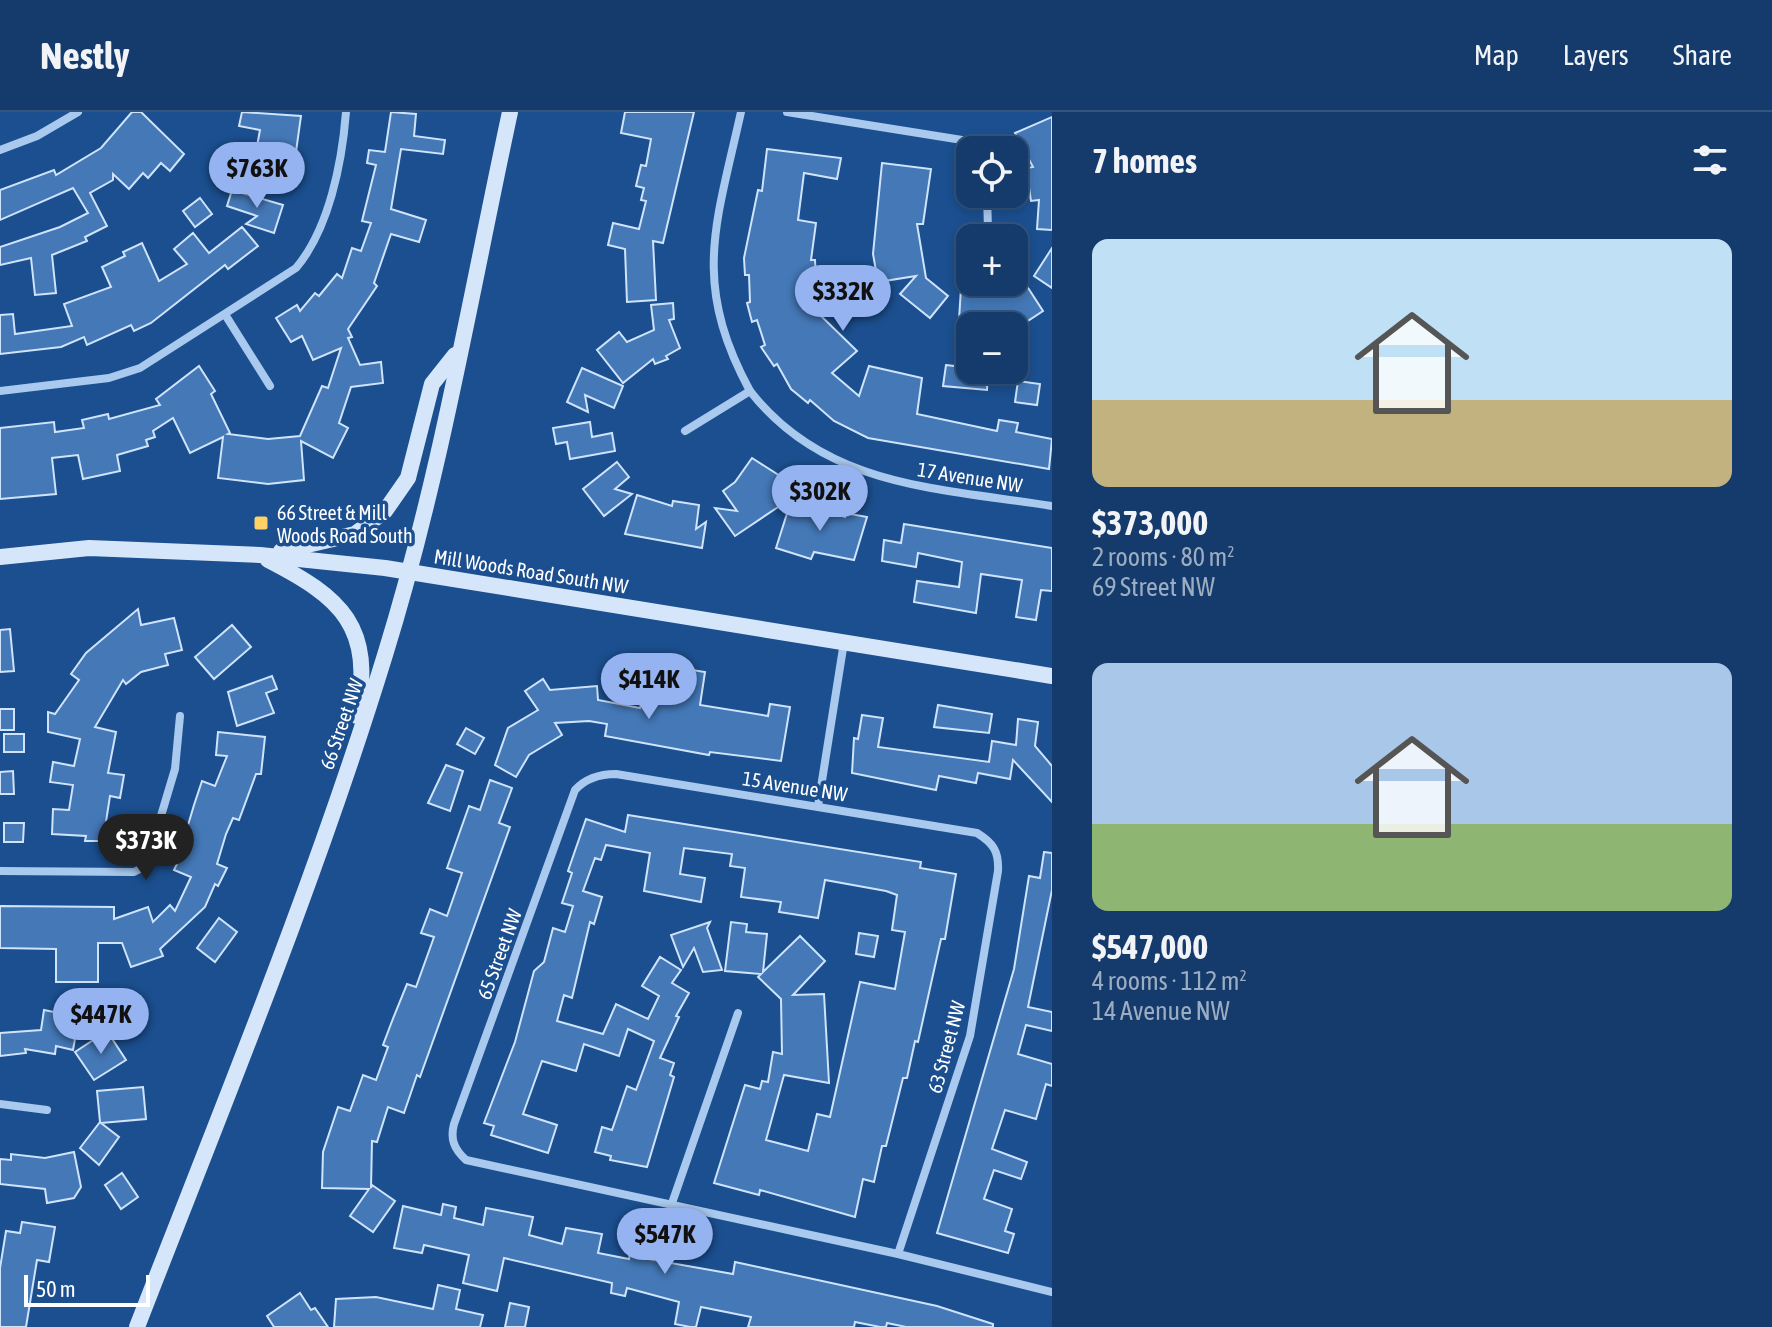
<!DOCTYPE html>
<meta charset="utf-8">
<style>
:root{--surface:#143b6b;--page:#214673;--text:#f1f3f6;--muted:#9dadc1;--line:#33557e;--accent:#95b2f1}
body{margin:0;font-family:"Asap Condensed",sans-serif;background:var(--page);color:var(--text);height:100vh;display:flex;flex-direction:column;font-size:30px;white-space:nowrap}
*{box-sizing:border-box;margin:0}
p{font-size:26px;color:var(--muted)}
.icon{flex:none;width:44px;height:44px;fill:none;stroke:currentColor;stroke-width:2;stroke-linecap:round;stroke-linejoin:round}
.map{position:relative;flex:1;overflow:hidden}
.side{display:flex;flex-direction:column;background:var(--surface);width:720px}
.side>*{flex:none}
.tools{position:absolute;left:956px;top:24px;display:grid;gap:16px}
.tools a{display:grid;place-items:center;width:72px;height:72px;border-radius:16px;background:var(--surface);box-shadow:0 4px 12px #0003,0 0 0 2px var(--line);font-size:40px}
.scale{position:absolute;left:24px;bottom:20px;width:126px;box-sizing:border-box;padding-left:8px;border:4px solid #fff;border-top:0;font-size:22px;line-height:28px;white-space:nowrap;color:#fff;-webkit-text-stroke:6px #1b4f8f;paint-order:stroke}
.price{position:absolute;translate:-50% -68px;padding:0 18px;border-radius:28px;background:var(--accent);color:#111;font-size:26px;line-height:52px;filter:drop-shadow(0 2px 4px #0008)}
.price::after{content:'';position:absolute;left:50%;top:48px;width:24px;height:18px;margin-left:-12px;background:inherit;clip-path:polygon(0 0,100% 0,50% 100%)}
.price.on{background:#222;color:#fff}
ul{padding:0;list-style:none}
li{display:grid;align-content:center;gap:16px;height:424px;padding:0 40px}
li span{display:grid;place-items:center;height:248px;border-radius:16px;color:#555}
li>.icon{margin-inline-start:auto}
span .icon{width:144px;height:144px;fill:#fffc;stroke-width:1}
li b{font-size:34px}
h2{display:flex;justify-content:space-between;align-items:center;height:96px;padding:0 40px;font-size:34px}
header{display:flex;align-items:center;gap:48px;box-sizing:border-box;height:112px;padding:0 40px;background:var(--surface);border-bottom:2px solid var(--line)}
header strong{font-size:38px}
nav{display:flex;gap:44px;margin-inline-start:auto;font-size:28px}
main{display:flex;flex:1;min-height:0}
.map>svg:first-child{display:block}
.building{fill:#4478b7;stroke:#cfe3fa;stroke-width:2}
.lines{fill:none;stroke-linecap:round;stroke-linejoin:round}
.street{stroke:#a9c9ee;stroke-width:8}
.secondary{stroke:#d6e6fa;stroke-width:16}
.poi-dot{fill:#ffd166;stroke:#1b4f8f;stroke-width:3}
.labels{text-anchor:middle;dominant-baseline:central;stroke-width:7;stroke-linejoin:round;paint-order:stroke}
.street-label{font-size:20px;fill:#fff;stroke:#1b4f8f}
.poi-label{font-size:20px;fill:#fff;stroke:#1b4f8f;text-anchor:start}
</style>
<header>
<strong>Nestly</strong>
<nav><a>Map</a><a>Layers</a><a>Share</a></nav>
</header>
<main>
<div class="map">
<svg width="1052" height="1215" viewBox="0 0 1052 1215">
<rect width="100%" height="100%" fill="#1b4f8f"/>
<g class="building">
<polygon points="132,0 141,0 184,42 170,59 161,51 148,66 143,61 129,77 113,62 113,68 90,81 107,114 85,125 87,129 52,143 56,181 35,183 31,146 0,153 0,135 60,115 88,101 73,76 0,108 0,78 54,58 56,63 101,36"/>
<polygon points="242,0 301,4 294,54 283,53 280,67 220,57 224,39 255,45 260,18 239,14"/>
<polygon points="391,0 416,2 414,24 445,28 443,42 401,37 391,97 426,108 419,130 391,122 374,171 377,174 348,217 352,225 348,226 360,253 381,250 383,271 351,275 339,311 348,316 333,346 301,329 304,368 268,372 218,366 223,325 190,341 173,306 153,319 155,325 146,328 148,334 117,343 120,359 83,367 78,343 52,346 56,382 0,387 0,316 54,310 55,320 84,316 82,308 108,302 109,307 160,293 156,287 199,254 215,279 211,282 230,321 228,322 268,327 300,324 322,274 328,276 341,236 313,248 302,224 291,230 276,206 297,193 300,199 315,181 319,184 337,162 342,166 352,136 361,139 371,111 362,109 376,53 367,51 369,38 385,40"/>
<polygon points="625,0 694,0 663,131 653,129 656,188 627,190 625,137 608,133 613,111 639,117 646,89 641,88 644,76 636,74 641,53 646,54 651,27 621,21"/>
<polygon points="1052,5 1052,118 1037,117 1039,88 1031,89 1026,56 1033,55 1015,21"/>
<polygon points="767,37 841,46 837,67 804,61 798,108 816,111 811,148 815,148 816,169 828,196 818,201 857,239 832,261 859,284 869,254 922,266 917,302 997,319 999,308 1018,311 1016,320 1052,327 1049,357 868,326 834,309 810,288 808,291 791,277 777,252 774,254 761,235 765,233 757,208 752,210 747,191 750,190 749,163 745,163 744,146 758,78 762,79"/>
<polygon points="882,51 931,57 923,112 917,112 926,166 948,184 930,206 900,182 916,164 878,170 873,142"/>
<polygon points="232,78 283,93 274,121 246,112 257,104 227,94"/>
<polygon points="200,86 212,102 195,115 183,99"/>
<polygon points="242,115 258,134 228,157 225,153 151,211 134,219 131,213 87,233 84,225 61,235 0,242 0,203 13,202 15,222 72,214 64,192 111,175 102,155 125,144 123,140 142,131 159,169 187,152 174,137 193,121 209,141"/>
<polygon points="1052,136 1052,176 1034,164"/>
<polygon points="1021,165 1043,199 1014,218 1014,214 978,214 977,210 959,208 961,176 1000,179"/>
<polygon points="673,191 674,207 669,208 680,236 666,244 668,247 655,252 653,247 623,271 597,238 619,220 627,230 654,218 651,193"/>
<polygon points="946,253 988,258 987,278 943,274"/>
<polygon points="582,256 623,274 614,296 585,283 588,300 567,290"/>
<polygon points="1018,269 1040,272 1037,293 1015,290"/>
<polygon points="590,310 592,325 612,321 615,339 570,347 567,330 556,332 553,316"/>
<polygon points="752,346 794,373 787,389 735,424 715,396 737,399 723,379 735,370"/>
<polygon points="617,350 629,365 615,377 632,382 604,404 583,377"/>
<polygon points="637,383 672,394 673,389 699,393 696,417 706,410 702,436 625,422"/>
<polygon points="791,389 845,405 845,401 867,405 854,448 814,440 811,447 776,436"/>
<polygon points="904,412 1052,436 1052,479 1041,478 1036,508 1016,505 1022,468 981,462 976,501 914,490 917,469 959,475 962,450 918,441 916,455 882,449 884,428 901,431"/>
<polygon points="138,497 141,513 174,506 182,538 165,542 168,553 141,560 126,572 123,568 95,615 116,620 108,661 124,663 120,686 110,684 103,729 85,729 86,724 52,722 53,697 69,698 73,673 50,670 53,650 74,654 80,627 48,620 48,600 55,602 79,568 71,562 86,541"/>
<polygon points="232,513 251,535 214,567 195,545"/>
<polygon points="10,517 14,559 0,560 0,518"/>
<polygon points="686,557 705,560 700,593 768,604 770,592 790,595 781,649 710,640 709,643 605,624 607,612 589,609 555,611 562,623 529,643 516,665 495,653 508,616 538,598 525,579 543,567 550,578 597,574 598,588 640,596 647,559 685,566"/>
<polygon points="272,564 277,577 266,581 274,601 237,614 228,580"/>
<polygon points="938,593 992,602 989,621 934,615"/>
<rect x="0" y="597" width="14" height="21"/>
<polygon points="862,603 883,606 878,635 989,650 992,629 1016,633 1018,607 1038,610 1035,634 1052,654 1052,690 1013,648 1010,667 978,661 976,671 939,664 936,678 852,661 854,626 858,627"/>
<polygon points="466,616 484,626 475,642 457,632"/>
<polygon points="218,620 265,625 261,662 256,662 239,708 233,706 226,722 217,752 227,756 218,774 215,772 205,795 160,837 163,844 131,855 122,831 98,831 98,870 56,870 56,837 0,836 0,794 114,795 114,807 148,795 153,810 170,793 175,799 191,765 174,758 187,731 183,730 194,693 202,669 215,674 227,644 216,643"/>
<rect x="4" y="622" width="20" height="18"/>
<polygon points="446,653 463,659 450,699 428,691"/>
<polygon points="13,659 14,682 0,682 0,660"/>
<polygon points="490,668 512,676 499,711 510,715 420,965 417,963 404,1001 388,995 377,1030 372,1029 371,1076 372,1073 395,1089 373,1120 350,1104 369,1077 322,1076 323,1040 338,995 350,999 363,963 376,968 388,935 383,933 394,904 407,872 416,875 434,825 421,821 430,797 447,804 462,761 447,756 469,694 480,698"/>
<polygon points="628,703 921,750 920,756 956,762 945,827 941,827 918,930 915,929 907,966 903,966 886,1034 882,1034 874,1070 863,1067 855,1105 760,1078 759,1083 714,1071 745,973 760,977 762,969 768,970 773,940 782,942 781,887 758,865 761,862 725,859 731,810 747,812 746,820 767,822 763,860 800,824 825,849 793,883 824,882 829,971 784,963 766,1028 808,1039 817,1002 830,1005 860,870 895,877 905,820 892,818 897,783 886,779 825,768 818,806 779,800 781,790 741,785 745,756 730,754 732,742 684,736 680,762 705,766 701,790 644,779 650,741 606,733 601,748 595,746 583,779 602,785 594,812 590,810 572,886 564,883 557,909 603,922 616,892 648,907 659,884 642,874 660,845 681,858 672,871 689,881 676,904 679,905 660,946 674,951 670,963 674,965 647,1055 610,1048 611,1044 595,1040 602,1015 612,1018 627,974 636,978 654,929 628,917 619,944 584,932 576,959 542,949 523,1002 557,1013 548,1041 491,1023 494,1014 484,1011 515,930 534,859 544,850 553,816 565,820 573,794 562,791 572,761 568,759 586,707 625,720"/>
<polygon points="4,711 24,711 23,730 4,730"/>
<polygon points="1044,740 1052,741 1052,778 1028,895 1052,900 1052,919 1026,913 1018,942 1052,952 1052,974 1046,972 1036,1007 1005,998 992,1037 1027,1050 1021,1067 994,1058 984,1087 1012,1097 1005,1119 1014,1122 1008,1141 937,1121 1014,857 1029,764 1040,766"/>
<polygon points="219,806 237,820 215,850 197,836"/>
<polygon points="710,810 707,816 722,858 703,860 694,836 683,855 671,823"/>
<polygon points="859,821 878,824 874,845 856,842"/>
<polygon points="44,898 79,905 73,938 56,934 55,942 25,937 26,941 0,944 0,921 41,918"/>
<polygon points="107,919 126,948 94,968 75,940"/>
<polygon points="143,975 146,1007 101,1011 119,1025 99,1053 80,1036 100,1010 97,979"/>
<polygon points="74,1040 81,1075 74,1086 47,1091 45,1077 0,1072 0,1047 11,1048 11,1042 45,1046"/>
<polygon points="122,1061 138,1085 121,1097 105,1073"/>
<polygon points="443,1092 456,1095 454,1106 483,1113 486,1096 533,1105 529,1123 562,1132 566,1116 602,1122 598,1141 629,1147 633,1128 651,1132 648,1147 733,1162 735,1150 937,1194 993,1212 993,1215 906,1215 887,1211 886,1215 880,1215 855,1210 854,1215 748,1215 751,1205 701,1195 696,1215 690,1215 675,1212 679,1190 627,1176 625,1184 611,1181 612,1171 504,1146 497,1179 463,1171 469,1143 424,1133 422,1141 394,1136 403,1094 441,1103"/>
<polygon points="22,1110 55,1115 49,1150 37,1148 26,1215 0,1215 0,1156 6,1119 20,1121"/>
<polygon points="438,1173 460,1178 456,1197 483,1203 480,1215 334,1215 336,1187 376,1185 433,1197"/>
<polygon points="300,1181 311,1198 315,1196 328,1215 274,1215 267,1204"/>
<polygon points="510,1191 529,1195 525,1215 505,1215"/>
</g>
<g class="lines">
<g class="street">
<path d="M 741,0 C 716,113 691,170 750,279"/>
<polyline points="787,0 962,28 980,38"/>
<polyline points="0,38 37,24 78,0"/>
<polyline points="987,82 988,118"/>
<polyline points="226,204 270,274"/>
<path d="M 0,279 L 109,266 L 140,256 L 296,156 C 329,117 342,51 346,0"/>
<path d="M 685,319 L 750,279 C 826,376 939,376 1052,394"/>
<polyline points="818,694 844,530"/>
<polyline points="0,759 134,760 146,754 175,657 180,604"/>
<polyline points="0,992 47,998"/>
<polyline points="671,1094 738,901"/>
<path d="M 898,1142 L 970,924 L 998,759 C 999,739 993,731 977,721 L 616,662 C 600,662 586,666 575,678 L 454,1012 C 450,1027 454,1037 466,1048 L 898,1142 L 1052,1180"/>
</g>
<g class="secondary">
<polyline points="281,439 355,422 385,399 408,366 432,272 455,243"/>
<polyline points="0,445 89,436 260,443 385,456 1052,564"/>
<path d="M 268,448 C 342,486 374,514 357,604"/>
<path d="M 137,1215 C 223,993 315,771 385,543 C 440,366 471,181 510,0"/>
</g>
</g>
<rect class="poi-dot" x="253" y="403" width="16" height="16" rx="4"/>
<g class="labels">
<g class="street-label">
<text transform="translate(970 365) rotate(9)">17 Avenue NW</text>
<text transform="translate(531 459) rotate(9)">Mill Woods Road South NW</text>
<text transform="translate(341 612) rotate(-71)">66 Street NW</text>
<text transform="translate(795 674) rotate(9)">15 Avenue NW</text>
<text transform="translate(499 842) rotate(-70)">65 Street NW</text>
<text transform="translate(946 935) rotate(-75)">63 Street NW</text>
</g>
<g class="poi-label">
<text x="277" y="400">66 Street &amp; Mill<tspan x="277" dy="23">Woods Road South</tspan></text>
</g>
</g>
</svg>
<div class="tools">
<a><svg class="icon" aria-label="locate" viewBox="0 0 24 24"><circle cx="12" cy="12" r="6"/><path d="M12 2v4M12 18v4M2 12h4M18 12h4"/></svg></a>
<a>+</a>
<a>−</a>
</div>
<div class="scale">50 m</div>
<b class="price" style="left:257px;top:98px">$763K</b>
<b class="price" style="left:843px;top:221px">$332K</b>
<b class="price" style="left:820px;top:421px">$302K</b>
<b class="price" style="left:649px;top:609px">$414K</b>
<b class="price on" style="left:146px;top:770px">$373K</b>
<b class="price" style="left:101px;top:944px">$447K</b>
<b class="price" style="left:665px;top:1164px">$547K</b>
</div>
<section class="side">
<h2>7 homes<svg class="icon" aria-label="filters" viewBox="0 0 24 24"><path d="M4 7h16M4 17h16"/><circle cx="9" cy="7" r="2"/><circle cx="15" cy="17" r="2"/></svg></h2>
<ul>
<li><span style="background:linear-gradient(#bfe0f5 65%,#c2b280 0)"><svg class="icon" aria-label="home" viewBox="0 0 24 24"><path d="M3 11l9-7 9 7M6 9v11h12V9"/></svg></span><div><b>$373,000</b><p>2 rooms · 80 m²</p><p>69 Street NW</p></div></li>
<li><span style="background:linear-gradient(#a9c7e8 65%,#8fb573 0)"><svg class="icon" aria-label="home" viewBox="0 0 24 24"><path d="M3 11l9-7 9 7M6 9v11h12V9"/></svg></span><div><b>$547,000</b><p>4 rooms · 112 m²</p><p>14 Avenue NW</p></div></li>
</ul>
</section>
</main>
